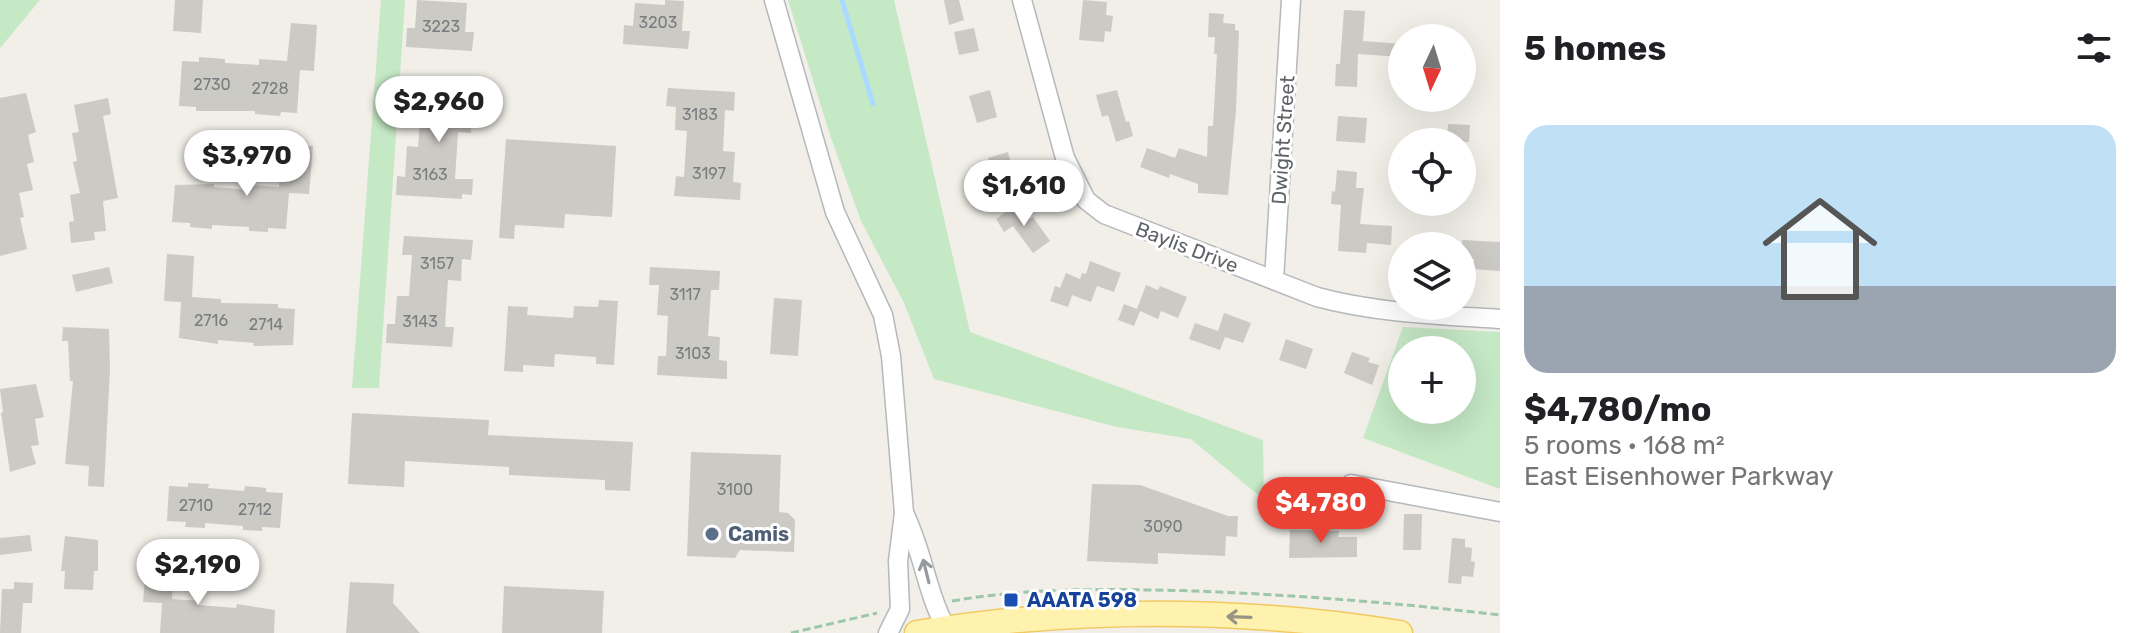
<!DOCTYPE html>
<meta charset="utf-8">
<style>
:root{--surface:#fff;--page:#f2f2f2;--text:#202124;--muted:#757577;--line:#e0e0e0;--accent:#ea4335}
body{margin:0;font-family:Rubik,sans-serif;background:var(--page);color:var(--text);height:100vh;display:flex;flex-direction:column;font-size:30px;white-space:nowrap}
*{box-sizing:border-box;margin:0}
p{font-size:26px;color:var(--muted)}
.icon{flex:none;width:44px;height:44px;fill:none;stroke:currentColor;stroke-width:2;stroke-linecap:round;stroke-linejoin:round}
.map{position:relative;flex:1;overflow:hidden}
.details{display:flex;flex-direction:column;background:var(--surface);width:640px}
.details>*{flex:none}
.needle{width:52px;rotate:184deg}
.buttons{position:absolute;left:1388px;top:24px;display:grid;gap:16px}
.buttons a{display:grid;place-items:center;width:88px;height:88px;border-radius:50%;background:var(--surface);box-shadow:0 8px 32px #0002;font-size:40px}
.price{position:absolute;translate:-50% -68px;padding:0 18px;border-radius:28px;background:#fff;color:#222;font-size:26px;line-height:52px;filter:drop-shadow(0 2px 4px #0008)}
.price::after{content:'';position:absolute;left:50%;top:48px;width:24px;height:18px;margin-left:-12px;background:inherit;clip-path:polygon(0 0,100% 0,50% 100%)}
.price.selected{background:var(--accent);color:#fff}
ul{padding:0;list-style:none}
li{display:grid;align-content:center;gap:16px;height:424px;padding:0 24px}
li+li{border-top:2px solid var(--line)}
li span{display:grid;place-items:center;height:248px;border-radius:24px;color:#555}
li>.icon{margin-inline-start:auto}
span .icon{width:144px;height:144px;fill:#fffc;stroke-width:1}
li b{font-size:34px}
h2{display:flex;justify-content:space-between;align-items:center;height:96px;padding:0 24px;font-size:34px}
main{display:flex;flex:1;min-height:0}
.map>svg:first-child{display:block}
.green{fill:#c5e8c5;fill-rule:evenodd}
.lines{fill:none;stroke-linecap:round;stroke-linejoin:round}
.stream{stroke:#aadaff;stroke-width:5}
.building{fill:#cccac5}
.minor-casing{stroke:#b5b8bc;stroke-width:21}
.major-casing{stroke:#f2c960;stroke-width:27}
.path{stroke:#9cc7a9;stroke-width:3;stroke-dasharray:8 4;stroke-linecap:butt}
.minor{stroke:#fff;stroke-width:18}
.major{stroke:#fff2af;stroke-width:24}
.oneway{stroke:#979a9d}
.oneway2{stroke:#979581}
.service-dot{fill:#5c6f8a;stroke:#fff;stroke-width:3}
.transit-dot{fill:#1a4fb4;stroke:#fff;stroke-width:3}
.labels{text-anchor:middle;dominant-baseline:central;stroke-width:6;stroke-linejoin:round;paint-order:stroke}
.number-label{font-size:16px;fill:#7a7d7f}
.street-label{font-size:20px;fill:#5f6368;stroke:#fff}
.service-label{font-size:20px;font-weight:bold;fill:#4e5e75;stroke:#fff;text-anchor:start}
.transit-label{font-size:20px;font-weight:bold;fill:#164399;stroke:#fff;text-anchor:start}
</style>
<main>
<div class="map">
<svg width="1500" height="633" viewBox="0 0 1500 633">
<rect width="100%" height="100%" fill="#f1efe8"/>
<g class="green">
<polygon points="0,0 40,0 0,48"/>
<polygon points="381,0 405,0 379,388 352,388"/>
<polygon points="788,0 894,0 970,332 1263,440 1264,500 1191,439 1117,427 934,379 904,303 861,221 830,135"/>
<path d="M 1403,327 L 1500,332 L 1500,489 L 1363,438 ZM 1402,350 L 1462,350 L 1462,410 L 1402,410 Z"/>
</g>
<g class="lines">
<polyline class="stream" points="842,0 873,104"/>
</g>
<g class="building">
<polygon points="175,0 203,0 201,33 173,31"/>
<polygon points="417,0 467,3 465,32 474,32 472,51 406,47 407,28 415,28"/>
<polygon points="665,0 684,1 682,31 690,31 688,49 623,44 624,25 633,26 635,3 665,5"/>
<polygon points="944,0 959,0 964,20 949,25"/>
<polygon points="1083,0 1107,2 1106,15 1113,16 1111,32 1105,31 1104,42 1079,40"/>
<polygon points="1344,10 1365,11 1363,41 1402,44 1402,57 1358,54 1357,87 1335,86 1336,64 1340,64"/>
<polygon points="1209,13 1224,14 1223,23 1235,24 1235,30 1239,31 1236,110 1228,195 1198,193 1198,184 1170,174 1169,178 1140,167 1147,148 1175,158 1179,148 1207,157 1208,126 1213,126 1217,54 1214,54 1215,37 1208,37"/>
<polygon points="291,23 317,25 314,71 300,70 297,113 281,112 280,116 255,114 255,111 196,111 196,107 179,106 182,61 199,62 199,57 225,59 225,63 259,65 259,59 287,61"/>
<polygon points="974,28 979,51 959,55 954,32"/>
<polygon points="414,88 481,92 480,111 472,110 471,133 458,132 455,179 473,179 472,195 462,194 462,199 396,195 397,176 405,177 407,146 418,147 421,108 413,108"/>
<polygon points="668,88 735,92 734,111 725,110 723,151 735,152 733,182 741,183 740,200 674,196 676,176 684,177 687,131 675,130 676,107 666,106"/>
<polygon points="990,90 997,117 977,123 969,96"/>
<polygon points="1117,90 1126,122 1129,121 1133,136 1116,142 1108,115 1102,117 1096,95"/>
<polygon points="26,93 36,132 28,135 34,162 27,164 33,190 19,193 24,217 20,218 27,249 0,256 0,98"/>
<polygon points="108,98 111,114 103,116 118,198 103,201 106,231 94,232 95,240 71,243 69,222 74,221 70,195 80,193 73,162 77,161 72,133 79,132 74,105"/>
<polygon points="1338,116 1367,118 1365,143 1336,141"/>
<polygon points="1448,124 1470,125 1469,142 1447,141"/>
<polygon points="506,139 616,146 612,217 565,214 564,228 515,225 514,239 499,238"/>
<polygon points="282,144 313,146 309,194 289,193 286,229 268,228 268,232 249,231 249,227 212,225 212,229 190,227 190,223 172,222 175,185 214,184 214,187 250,190 250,185 279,187"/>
<polygon points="1008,152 1015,179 995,184 988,158"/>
<polygon points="1337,170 1357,172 1356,188 1364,188 1360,224 1392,226 1391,245 1367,243 1366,253 1338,251 1341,205 1331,204 1332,191 1335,192"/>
<polygon points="1018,203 1029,219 1033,217 1050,241 1033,253 1013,226 1004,232 996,219"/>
<polygon points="404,236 473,240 471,260 462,259 461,281 448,280 445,327 454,327 452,347 386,343 387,324 395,324 397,296 409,296 412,255 402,255"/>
<polygon points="1462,240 1500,242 1500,271 1473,269 1474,259 1462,258"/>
<polygon points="167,254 194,256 192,297 221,299 221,303 278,304 278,308 295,309 293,345 253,346 254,343 218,340 218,344 179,338 181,302 164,301"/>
<polygon points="1090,261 1121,273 1114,292 1097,286 1091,302 1072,295 1068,307 1050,301 1055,286 1060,288 1066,273 1080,279 1082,273 1086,274"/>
<polygon points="109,267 113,283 76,292 72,275"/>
<polygon points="650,267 720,271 719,290 711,290 708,336 720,337 719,360 727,361 727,379 657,375 658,356 666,356 668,316 657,315 659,285 649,285"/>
<polygon points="1146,285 1158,290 1160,286 1187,297 1178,318 1161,311 1158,319 1140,311 1134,326 1118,320 1124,304 1137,309"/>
<polygon points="774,298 802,300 798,356 770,354"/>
<polygon points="599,300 618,301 614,365 596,364 596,357 555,354 554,367 523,365 523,372 504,371 508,306 528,307 527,315 573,318 574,306 598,307"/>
<polygon points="1224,313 1251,323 1243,343 1225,337 1220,350 1189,339 1195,323 1218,331"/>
<polygon points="63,327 109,329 110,369 104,487 88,486 89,466 65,464 73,381 70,381 68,341 62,341"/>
<polygon points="1286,339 1313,349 1306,369 1279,360"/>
<polygon points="1352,352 1370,358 1368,362 1379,365 1372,385 1344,373"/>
<polygon points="36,384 44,417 35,419 39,445 31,446 36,464 10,472 1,413 3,412 0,389"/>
<polygon points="352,413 489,420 488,435 633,442 630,491 605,490 605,480 509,475 509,467 405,461 404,487 348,484"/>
<polygon points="691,452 781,455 779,512 788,513 795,520 794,552 740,550 735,558 687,556"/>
<polygon points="188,483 209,484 208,488 244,491 245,486 266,488 266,492 283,493 280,528 262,527 262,531 243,530 243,526 205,523 205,528 185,527 186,522 167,521 169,486 188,487"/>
<polygon points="1092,484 1140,485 1228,516 1238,516 1237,537 1226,536 1225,556 1158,553 1158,564 1087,561"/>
<polygon points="1404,514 1422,514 1421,550 1403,550"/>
<polygon points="1290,530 1339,531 1338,537 1357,537 1357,557 1289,558"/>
<polygon points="30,535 32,551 0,555 0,538"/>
<polygon points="65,536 98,540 98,571 94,571 93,590 64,589 65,571 61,571"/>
<polygon points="1452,538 1465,539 1465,547 1472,548 1471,561 1475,562 1473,577 1462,576 1461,584 1448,583"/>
<polygon points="147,554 175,556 172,599 200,601 199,605 236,608 237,604 275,610 274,633 160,633 162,603 143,602"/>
<polygon points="14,582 33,583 32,603 23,603 21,633 0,633 2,589 14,589"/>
<polygon points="350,582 394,584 393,603 420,633 346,633"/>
<polygon points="504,586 604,591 602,633 502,633"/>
</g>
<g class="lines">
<defs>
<g id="minor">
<polyline points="774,0 835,212 883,315 891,356 904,513 898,561 900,609 888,633"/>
<path d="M 1022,0 L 1065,158 L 1086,200 L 1104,214 L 1317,297 C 1377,313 1438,315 1500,319"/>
<polyline points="1274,280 1291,0"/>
<polyline points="1351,484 1500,512"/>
<path d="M 904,513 C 923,551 926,591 946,628"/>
</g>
<path id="major" d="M 917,633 C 1076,607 1241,608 1400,633"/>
</defs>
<use href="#minor" class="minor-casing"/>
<use href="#major" class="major-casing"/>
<g class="path">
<path d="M 952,601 C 1032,587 1114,589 1195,591 C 1297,595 1399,603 1500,615"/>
<polyline points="791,633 877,613"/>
</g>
<use href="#minor" class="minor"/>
<use href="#major" class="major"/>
</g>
<defs><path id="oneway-shaft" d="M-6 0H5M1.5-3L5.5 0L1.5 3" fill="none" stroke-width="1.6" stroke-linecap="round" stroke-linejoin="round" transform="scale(2)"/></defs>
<use class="oneway" href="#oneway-shaft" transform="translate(926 571) rotate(-104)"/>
<use class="oneway2" href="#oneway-shaft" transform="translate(1239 617) rotate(-178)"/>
<circle class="service-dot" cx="712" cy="534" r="8"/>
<rect class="transit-dot" x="1003" y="592" width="16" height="16" rx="4"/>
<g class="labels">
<g class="number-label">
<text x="658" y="22">3203</text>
<text x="441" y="26">3223</text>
<text x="212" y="84">2730</text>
<text x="270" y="88">2728</text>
<text x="700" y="114">3183</text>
<text x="709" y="173">3197</text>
<text x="430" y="174">3163</text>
<text x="437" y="263">3157</text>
<text x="685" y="294">3117</text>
<text x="211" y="320">2716</text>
<text x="420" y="321">3143</text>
<text x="266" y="324">2714</text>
<text x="693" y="353">3103</text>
<text x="735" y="489">3100</text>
<text x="196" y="505">2710</text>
<text x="255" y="509">2712</text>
<text x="1163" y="526">3090</text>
</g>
<g class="street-label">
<text transform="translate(1283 140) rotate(-86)">Dwight Street</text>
<text transform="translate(1187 247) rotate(21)">Baylis Drive</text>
</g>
<g class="service-label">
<text x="728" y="534">Camis</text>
</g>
<g class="transit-label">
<text x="1027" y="600">AAATA 598</text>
</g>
</g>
</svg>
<div class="buttons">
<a><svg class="needle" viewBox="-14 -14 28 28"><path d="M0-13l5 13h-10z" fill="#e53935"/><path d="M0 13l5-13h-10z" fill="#757577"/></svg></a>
<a><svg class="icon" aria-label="locate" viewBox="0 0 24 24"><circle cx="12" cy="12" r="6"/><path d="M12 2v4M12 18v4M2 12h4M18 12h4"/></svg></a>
<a><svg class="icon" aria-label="layers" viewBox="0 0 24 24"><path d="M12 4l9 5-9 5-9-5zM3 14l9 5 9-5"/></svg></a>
<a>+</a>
</div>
<b class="price" style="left:439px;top:144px">$2,960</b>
<b class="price" style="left:247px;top:198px">$3,970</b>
<b class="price" style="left:1024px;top:228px">$1,610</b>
<b class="price selected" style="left:1321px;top:545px">$4,780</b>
<b class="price" style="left:198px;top:607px">$2,190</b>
</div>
<section class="details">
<h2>5 homes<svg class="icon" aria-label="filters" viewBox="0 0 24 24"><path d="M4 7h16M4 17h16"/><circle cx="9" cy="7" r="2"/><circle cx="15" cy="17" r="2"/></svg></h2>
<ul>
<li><span style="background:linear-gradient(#bfe0f5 65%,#9aa5b1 0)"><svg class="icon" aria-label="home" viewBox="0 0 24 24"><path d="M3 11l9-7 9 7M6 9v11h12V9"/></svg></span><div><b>$4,780/mo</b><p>5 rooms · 168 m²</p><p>East Eisenhower Parkway</p></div></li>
</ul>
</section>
</main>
